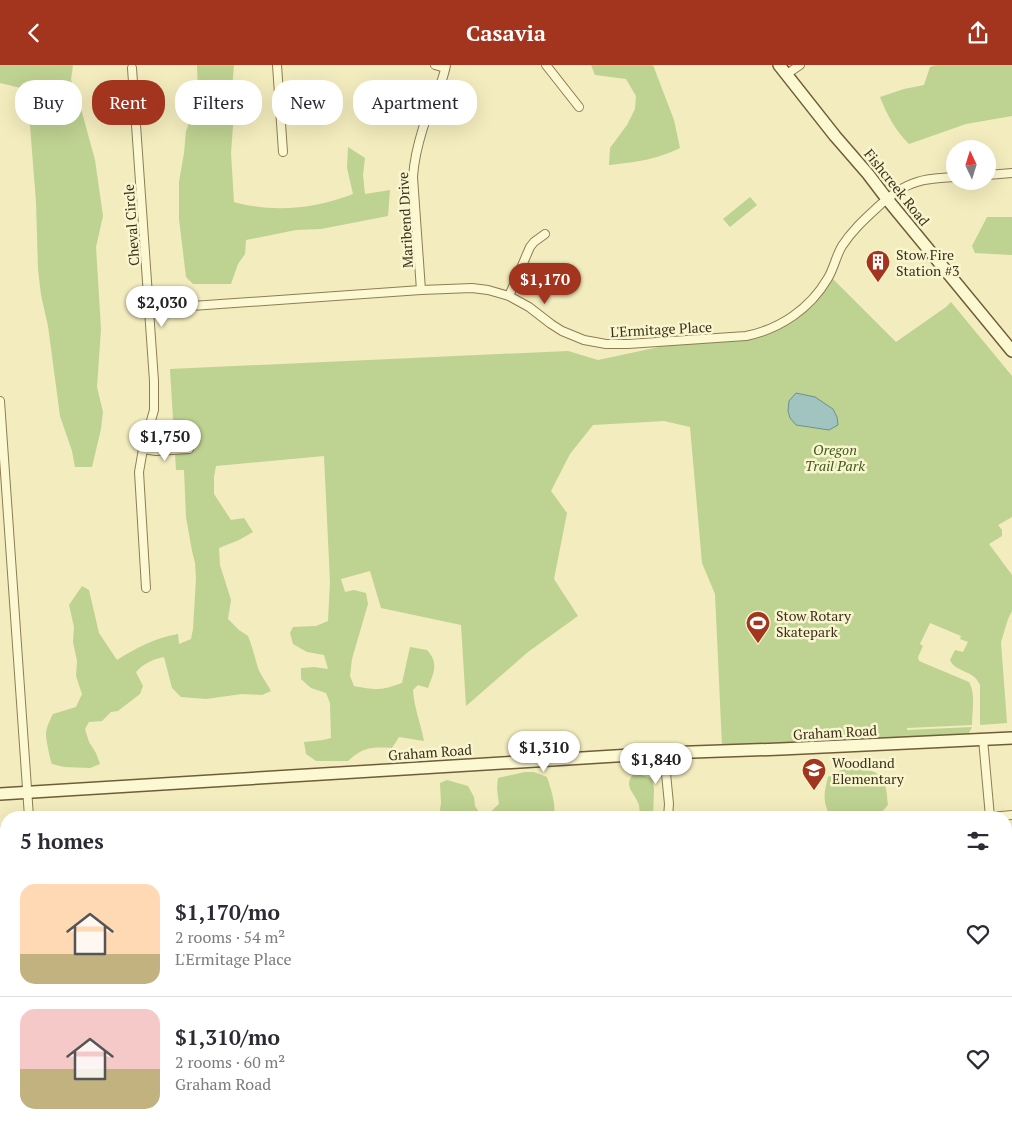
<!DOCTYPE html>
<meta charset="utf-8">
<style>
:root{--surface:#fff;--page:#f7f7f7;--text:#2b2b33;--muted:#7c7c81;--line:#e1e1e2;--accent:#a3351e}
body{margin:0;font-family:"PT Serif",serif;background:var(--page);color:var(--text);height:100vh;display:flex;flex-direction:column;font-size:19px;white-space:nowrap}
*{box-sizing:border-box;margin:0}
p{font-size:16px;color:var(--muted)}
.icon{flex:none;width:28px;height:28px;fill:none;stroke:currentColor;stroke-width:2;stroke-linecap:round;stroke-linejoin:round}
.map{position:relative;flex:1;overflow:hidden}
.details{position:absolute;left:0px;top:746px;width:1012px;height:321px;display:flex;flex-direction:column;background:var(--surface);border-radius:20px 20px 0 0;box-shadow:0 5px 20px #0002}
.details>*{flex:none}
.banner{position:absolute;left:15px;top:15px;width:500px;height:45px;display:flex;gap:10px}
.needle{width:32px;rotate:356deg}
.controls{position:absolute;left:946px;top:75px;display:grid;gap:10px}
.controls a{display:grid;place-items:center;width:50px;height:50px;border-radius:50%;background:var(--surface);box-shadow:0 5px 20px #0002;font-size:25px}
.price{position:absolute;translate:-50% -42px;padding:0 11px;border-radius:18px;background:#fff;color:#222;font-size:16px;line-height:32px;filter:drop-shadow(0 1px 2px #0008)}
.price::after{content:'';position:absolute;left:50%;top:30px;width:15px;height:11px;margin-left:-8px;background:inherit;clip-path:polygon(0 0,100% 0,50% 100%)}
.price.on{background:var(--accent);color:#fff}
ul{padding:0;list-style:none}
li{display:flex;align-items:center;gap:15px;height:125px;padding:0 20px}
li+li{border-top:1px solid var(--line)}
li span{display:grid;place-items:center;flex:none;width:140px;height:100px;border-radius:15px;color:#555}
li>.icon{margin-inline-start:auto}
span .icon{width:60px;height:60px;fill:#fffc;stroke-width:1}
li b{font-size:21px}
h2{display:flex;justify-content:space-between;align-items:center;height:60px;padding:0 20px;font-size:21px}
.pill{padding:0 18px;border-radius:20px;background:var(--surface);box-shadow:0 5px 20px #0002;font-size:18px;line-height:45px}
.pill.on{background:var(--accent);color:#fff}
header{display:flex;justify-content:space-between;align-items:center;height:65px;padding:0 20px;background:var(--accent);color:#fff;font-size:22px;font-weight:700}
.map>svg:first-child{display:block}
.green{fill:#bed291}
.water{fill:#a2c4c0;stroke:#689390}
.lines{fill:none;stroke-linecap:round;stroke-linejoin:round}
.street-casing{stroke:#8d7d55;stroke-width:10}
.secondary-casing{stroke:#6f5d38;stroke-width:14}
.street{stroke:#fcf8d2;stroke-width:8}
.secondary{stroke:#fcf8d2;stroke-width:11}
.labels{text-anchor:middle;dominant-baseline:central;stroke-width:5;stroke-linejoin:round;paint-order:stroke}
.street-label{font-size:14px;fill:#3b301b;stroke:#f9f5cf}
.poi-label{font-size:14px;fill:#3b301b;stroke:#f9f5cf;text-anchor:start}
.park-label{font-size:14px;font-style:italic;fill:#405a1f;stroke:#f9f5cf}
</style>
<header><svg class="icon" aria-label="back" viewBox="0 0 24 24"><path d="M15 5l-7 7 7 7"/></svg>Casavia<svg class="icon" aria-label="share" viewBox="0 0 24 24"><path d="M12 15V3M7 8l5-5 5 5M5 13v7h14v-7"/></svg></header>
<div class="map">
<svg width="1012" height="1067" viewBox="0 0 1012 1067">
<rect width="100%" height="100%" fill="#f3ecbe"/>
<g class="green">
<polygon points="0,0 73,0 71,15 80,40 95,95 103,151 96,182 101,264 97,322 103,347 101,364 92,402 75,402 72,386 60,351 48,261 41,230 38,204 36,137 29,48 25,24 0,18"/>
<path d="M 197,0 L 234,0 L 232,24 L 233,61 L 231,88 L 234,137 C 273,148 315,144 353,129 L 347,103 L 348,82 L 365,93 L 363,110 L 365,129 L 390,125 L 388,151 L 321,164 L 296,165 L 246,175 L 245,189 L 238,199 L 231,219 L 193,219 L 186,212 L 179,154 L 179,117 L 184,88 L 186,66 L 192,50 L 198,29 Z"/>
<path d="M 591,0 L 653,0 L 674,55 L 680,83 C 655,95 636,97 609,100 L 610,83 L 627,60 L 635,44 L 636,31 L 626,14 L 595,10 Z"/>
<path d="M 936,0 L 1012,0 L 1012,51 L 966,59 L 909,79 C 895,65 887,50 880,32 L 904,24 L 924,20 L 930,2 Z"/>
<polygon points="750,132 757,140 730,162 723,154"/>
<polygon points="987,152 1012,152 1012,190 975,188 972,181"/>
<path d="M 829,210 L 896,277 L 946,242 L 951,237 L 1012,311 L 1012,452 L 998,460 L 1002,465 L 1002,471 L 989,479 L 1012,510 L 1012,546 L 1008,554 L 1001,577 L 1007,658 L 980,660 L 980,620 C 973,604 956,608 950,595 L 955,585 L 963,587 L 968,577 L 960,574 L 961,571 L 930,558 L 920,579 L 923,581 L 918,592 L 919,596 L 969,617 C 976,629 972,646 972,660 L 907,663 L 907,665 L 972,662 L 969,668 L 907,673 L 722,681 L 715,529 L 702,498 L 690,362 L 664,356 L 593,360 L 570,389 L 551,426 L 567,448 L 554,514 L 578,551 L 528,587 L 466,641 L 461,560 L 381,543 L 370,506 L 341,514 L 345,527 L 354,525 L 366,528 L 368,539 L 352,594 L 350,611 L 354,621 C 376,625 380,626 402,618 L 410,582 L 427,585 C 439,598 434,607 428,623 L 418,620 L 413,625 C 414,643 421,659 424,676 L 399,672 L 392,683 C 372,682 363,682 348,696 L 316,696 L 306,689 L 304,677 L 323,675 L 331,673 L 330,638 L 326,628 L 311,623 L 301,614 L 301,603 L 314,602 L 328,604 L 324,590 L 307,587 L 293,579 L 290,568 L 293,562 L 316,561 L 328,556 L 330,517 L 324,391 L 216,401 L 214,412 L 214,429 L 231,455 L 244,453 L 253,467 L 239,475 L 219,483 L 220,500 L 231,535 L 228,554 L 239,565 L 248,571 C 252,581 255,593 258,603 C 261,611 267,618 271,626 L 262,630 L 242,629 L 206,634 L 181,632 L 172,623 L 164,592 C 153,594 143,599 136,607 L 143,621 L 140,629 L 127,639 L 118,646 L 111,647 L 102,656 L 89,657 L 85,664 L 89,677 L 96,688 L 100,699 L 90,703 L 64,702 L 52,699 C 50,694 46,675 46,669 C 46,663 50,655 53,649 L 76,642 L 82,629 L 76,611 L 77,596 L 73,577 L 74,562 L 69,540 L 82,521 L 89,525 L 99,568 L 117,595 C 136,583 155,573 178,569 L 179,579 L 191,574 L 193,564 L 196,514 L 195,498 L 192,486 L 186,452 L 184,405 L 176,405 L 170,304 L 568,286 L 598,295 L 692,275 L 746,271 L 792,252 Z"/>
<path d="M 843,704 C 858,704 879,701 885,720 C 887,726 887,734 888,740 L 881,748 L 866,752 L 831,752 C 822,737 824,728 828,712 Z"/>
<path d="M 525,707 L 534,707 L 547,712 C 551,724 556,739 554,752 L 439,752 L 441,738 L 440,718 L 447,715 L 468,721 L 474,732 L 475,741 L 480,749 L 488,749 L 499,739 L 497,724 L 498,713 Z"/>
<path d="M 634,708 L 652,713 L 654,724 L 653,752 L 639,752 C 639,749 640,744 639,740 C 635,727 622,722 634,708 Z"/>
<polygon points="1012,980 1012,1051 1006,1052 1006,989"/>
<polygon points="501,1061 541,1061 541,1067 497,1067"/>
</g>
<polygon class="water" points="796,328 815,332 833,344 837,352 838,360 829,365 796,360 790,353 788,346 789,336"/>
<g class="lines">
<defs>
<g id="street">
<polyline points="277,0 283,87"/>
<polyline points="435,0 445,3"/>
<polyline points="546,0 579,42"/>
<polyline points="132,3 154,316 154,345 143,384 139,407 146,523"/>
<polyline points="787,9 800,0"/>
<polyline points="988,110 1012,108"/>
<path d="M 421,225 L 413,112 C 414,96 418,79 423,63 C 430,42 442,22 446,0"/>
<polyline points="509,231 530,182 534,177 545,169"/>
<path d="M 149,244 L 421,225 L 472,223 L 488,225 L 509,231 L 529,242 L 551,259 L 562,266 L 584,275 L 606,279 L 628,279 L 746,271 C 780,264 810,244 828,213 C 834,203 836,191 842,181 C 853,164 866,153 881,139 C 892,130 903,121 917,117 C 929,113 943,113 955,112"/>
<polyline points="0,336 29,752"/>
<polyline points="143,384 156,386 189,384"/>
<polyline points="983,674 990,752"/>
<polyline points="664,688 669,739 668,752"/>
<polyline points="990,752 1012,750"/>
<polyline points="612,1061 615,1067"/>
<polyline points="33,1067 33,1061"/>
</g>
<g id="secondary">
<polyline points="779,0 835,71 868,109 887,134 1012,286"/>
<polyline points="0,729 664,688 781,684 1012,673"/>
</g>
</defs>
<use href="#street" class="street-casing"/>
<use href="#secondary" class="secondary-casing"/>
<use href="#street" class="street"/>
<use href="#secondary" class="secondary"/>
</g>
<defs>
<symbol id="building-pin" viewBox="-11 -11 22 30"><path d="M0 17L-7.5 6A9.5 9.5 0 1 1 7.5 6Z" fill="#a3351e" stroke="#f9f5cf"/><path d="M-4-6H4V6H1V3H-1V6H-4ZM-2.5-4.3h1.7v1.8h-1.7ZM.8-4.3h1.7v1.8H.8ZM-2.5-1h1.7V.8h-1.7ZM.8-1h1.7V.8H.8Z" fill="#fff"/></symbol>
<symbol id="stadium-pin" viewBox="-11 -11 22 30"><path d="M0 17L-7.5 6A9.5 9.5 0 1 1 7.5 6Z" fill="#a3351e" stroke="#f9f5cf"/><path d="M0-5a6.5 5 0 1 0 0 10a6.5 5 0 1 0 0-10ZM-3.5-1.8h7v3.6h-7Z" fill="#fff"/></symbol>
<symbol id="school-pin" viewBox="-11 -11 22 30"><path d="M0 17L-7.5 6A9.5 9.5 0 1 1 7.5 6Z" fill="#a3351e" stroke="#f9f5cf"/><path d="M0-5L7-2L0 1L-7-2ZM-4 1L0 2.5L4 1V4Q0 6-4 4Z" fill="#fff"/></symbol>
</defs>
<g fill-rule="evenodd">
<use href="#building-pin" x="864" y="183" width="28" height="38"/>
<use href="#stadium-pin" x="744" y="544" width="28" height="38"/>
<use href="#school-pin" x="800" y="691" width="28" height="38"/>
</g>
<g class="labels">
<g class="street-label">
<text transform="translate(897 122) rotate(51)">Fishcreek Road</text>
<text transform="translate(405 155) rotate(-93)">Maribend Drive</text>
<text transform="translate(131 160) rotate(-94)">Cheval Circle</text>
<text transform="translate(661 264) rotate(-3)">L'Ermitage Place</text>
<text transform="translate(835 667) rotate(-3)">Graham Road</text>
<text transform="translate(430 687) rotate(-4)">Graham Road</text>
</g>
<g class="poi-label">
<text x="896" y="189">Stow Fire<tspan x="896" dy="16">Station #3</tspan></text>
<text x="776" y="550">Stow Rotary<tspan x="776" dy="16">Skatepark</tspan></text>
<text x="832" y="697">Woodland<tspan x="832" dy="16">Elementary</tspan></text>
</g>
<g class="park-label">
<text x="835" y="384">Oregon<tspan x="835" dy="16">Trail Park</tspan></text>
</g>
</g>
</svg>
<div class="controls">
<a><svg class="needle" viewBox="-14 -14 28 28"><path d="M0-13l5 13h-10z" fill="#e53935"/><path d="M0 13l5-13h-10z" fill="#7c7c81"/></svg></a>
</div>
<b class="price on" style="left:545px;top:240px">$1,170</b>
<b class="price" style="left:162px;top:263px">$2,030</b>
<b class="price" style="left:165px;top:397px">$1,750</b>
<b class="price" style="left:544px;top:708px">$1,310</b>
<b class="price" style="left:656px;top:720px">$1,840</b>
<div class="banner">
<a class="pill">Buy</a>
<a class="pill on">Rent</a>
<a class="pill">Filters</a>
<a class="pill">New</a>
<a class="pill">Apartment</a>
</div>
<section class="details">
<h2>5 homes<svg class="icon" aria-label="filters" viewBox="0 0 24 24"><path d="M4 7h16M4 17h16"/><circle cx="9" cy="7" r="2"/><circle cx="15" cy="17" r="2"/></svg></h2>
<ul>
<li><span style="background:linear-gradient(#ffd9b3 70%,#c2b280 0)"><svg class="icon" aria-label="home" viewBox="0 0 24 24"><path d="M3 11l9-7 9 7M6 9v11h12V9"/></svg></span><div><b>$1,170/mo</b><p>2 rooms · 54 m²</p><p>L'Ermitage Place</p></div><svg class="icon" aria-label="heart" viewBox="0 0 24 24"><path d="M12 20l-8-8c-3-5 5-10 8-4 3-6 11-1 8 4z"/></svg></li>
<li><span style="background:linear-gradient(#f6c9c9 60%,#c2b280 0)"><svg class="icon" aria-label="home" viewBox="0 0 24 24"><path d="M3 11l9-7 9 7M6 9v11h12V9"/></svg></span><div><b>$1,310/mo</b><p>2 rooms · 60 m²</p><p>Graham Road</p></div><svg class="icon" aria-label="heart" viewBox="0 0 24 24"><path d="M12 20l-8-8c-3-5 5-10 8-4 3-6 11-1 8 4z"/></svg></li>
</ul>
</section>
</div>
